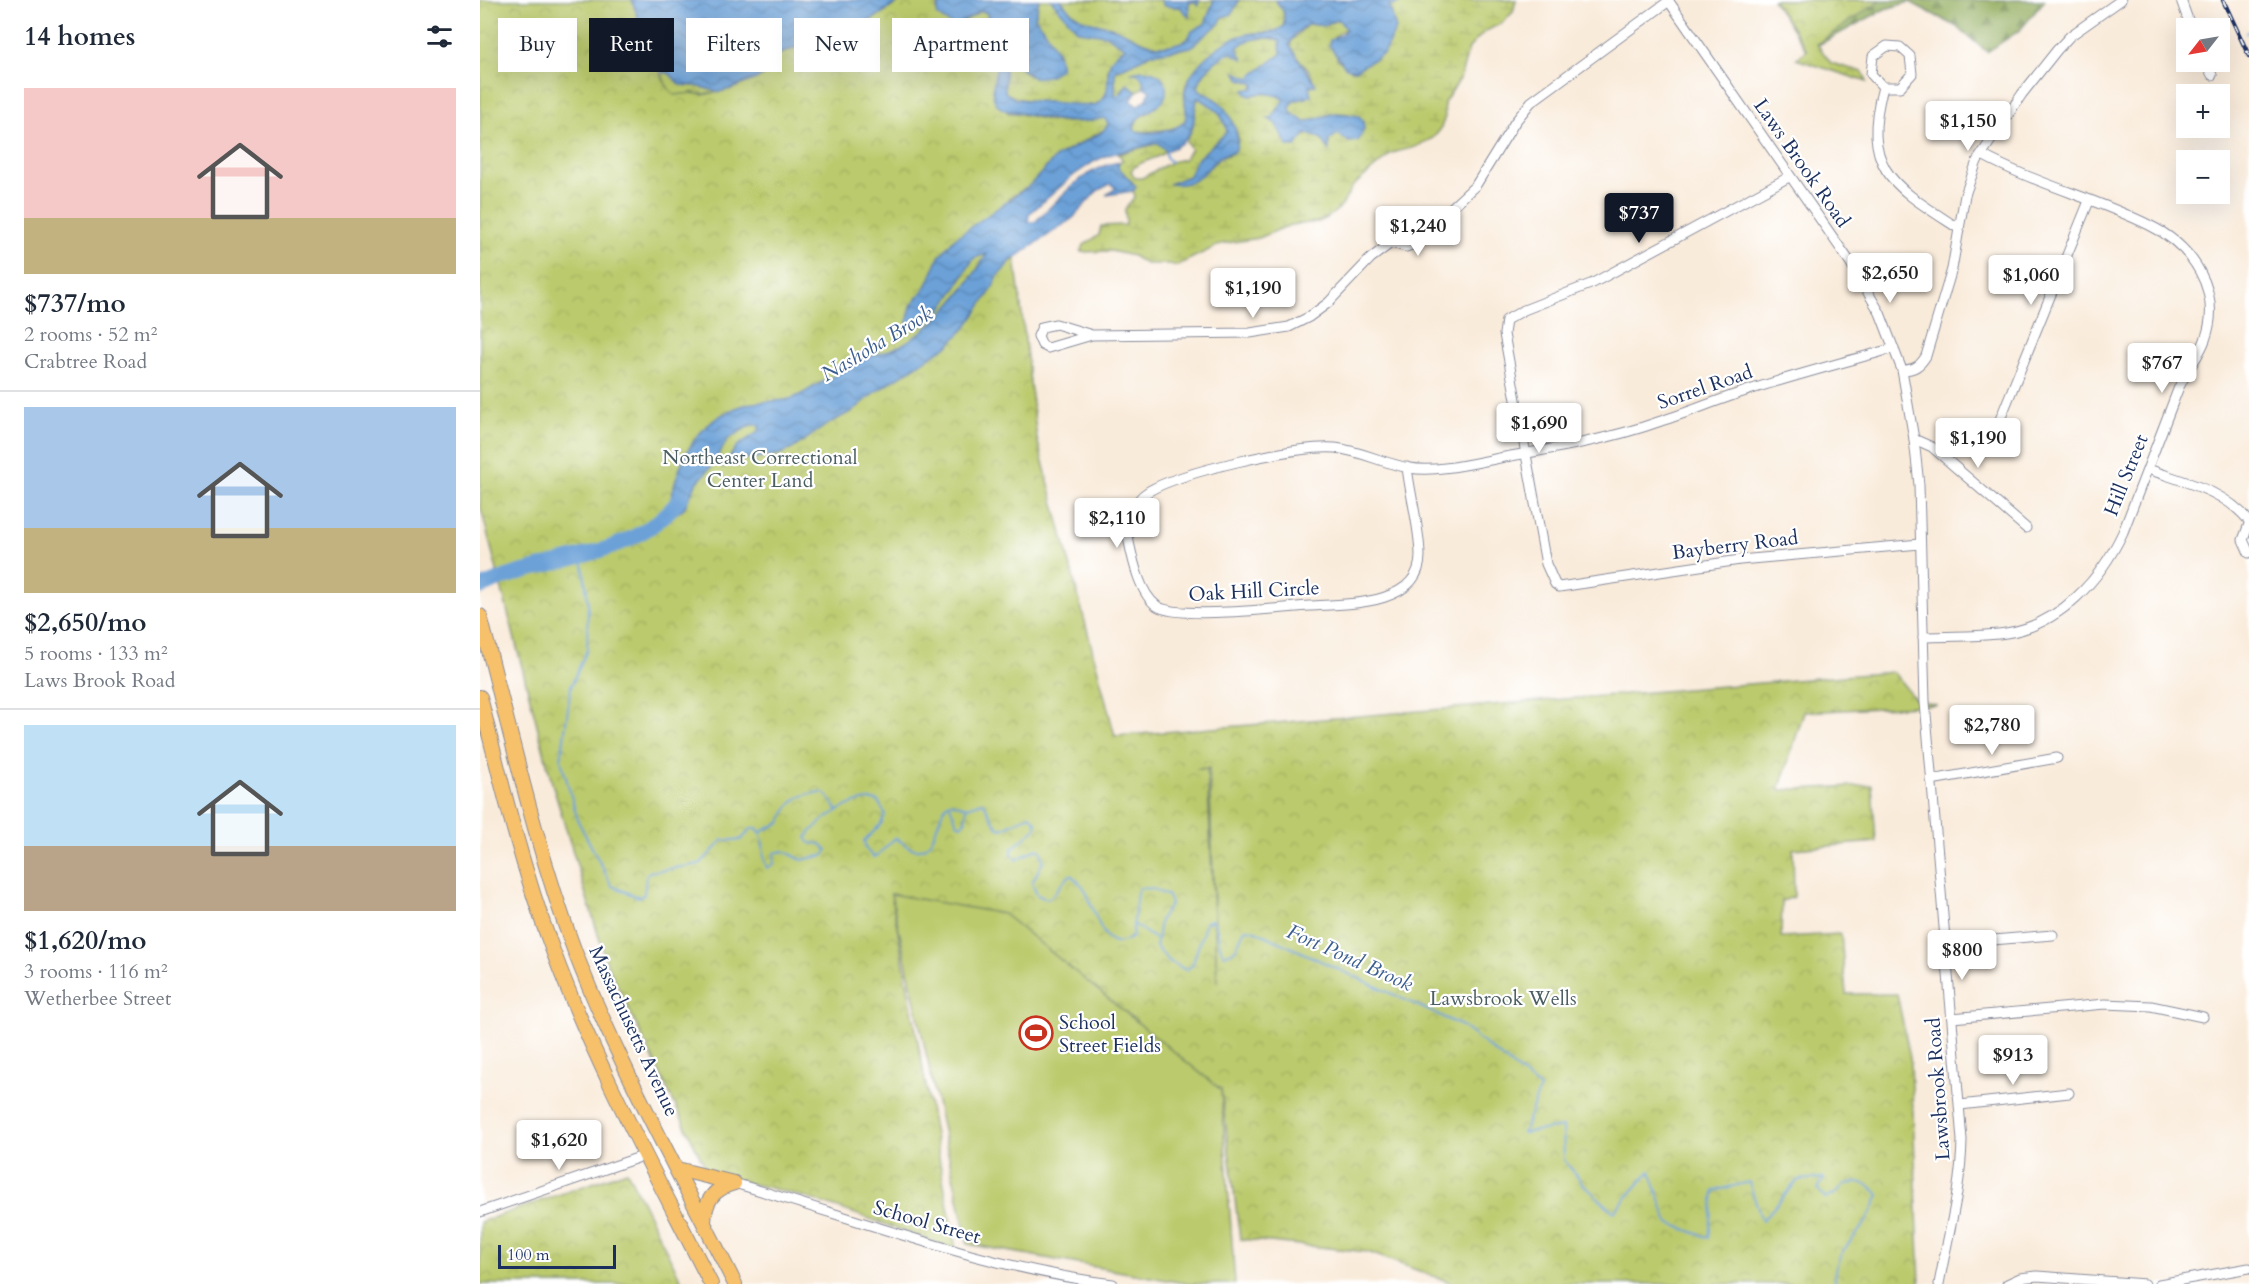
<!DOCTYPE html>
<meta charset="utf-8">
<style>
:root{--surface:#fff;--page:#f6f6f7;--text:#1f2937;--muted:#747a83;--line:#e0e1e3;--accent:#111827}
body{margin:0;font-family:Cardo,serif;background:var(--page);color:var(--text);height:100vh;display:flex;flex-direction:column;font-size:22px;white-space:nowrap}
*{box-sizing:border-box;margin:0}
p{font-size:20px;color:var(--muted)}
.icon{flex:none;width:33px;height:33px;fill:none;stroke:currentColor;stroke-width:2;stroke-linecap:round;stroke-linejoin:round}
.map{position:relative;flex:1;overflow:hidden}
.details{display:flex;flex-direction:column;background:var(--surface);width:480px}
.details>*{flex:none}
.guide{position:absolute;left:18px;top:18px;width:570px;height:54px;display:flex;gap:12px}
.needle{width:39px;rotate:239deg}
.fabs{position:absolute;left:1696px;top:18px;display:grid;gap:12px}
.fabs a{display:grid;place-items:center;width:54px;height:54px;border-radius:0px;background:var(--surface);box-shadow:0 6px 24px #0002;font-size:30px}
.scale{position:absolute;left:18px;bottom:15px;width:118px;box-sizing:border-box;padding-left:6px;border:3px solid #1b2f5e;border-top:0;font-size:16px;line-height:21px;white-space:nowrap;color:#1b2f5e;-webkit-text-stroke:4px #fff;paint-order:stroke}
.price{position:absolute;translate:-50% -51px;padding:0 14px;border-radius:6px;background:#fff;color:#222;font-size:20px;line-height:39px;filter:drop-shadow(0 2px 3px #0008)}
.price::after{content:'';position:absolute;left:50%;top:36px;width:18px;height:14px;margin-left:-9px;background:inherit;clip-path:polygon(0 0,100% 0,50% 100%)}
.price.active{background:var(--accent);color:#fff}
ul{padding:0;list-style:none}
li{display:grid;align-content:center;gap:12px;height:318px;padding:0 24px}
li+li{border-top:2px solid var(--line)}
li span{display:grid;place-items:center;height:186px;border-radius:0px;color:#555}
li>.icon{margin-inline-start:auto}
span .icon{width:108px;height:108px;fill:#fffc;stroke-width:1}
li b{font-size:26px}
h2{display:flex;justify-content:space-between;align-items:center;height:72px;padding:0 24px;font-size:26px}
.pill{padding:0 21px;border-radius:0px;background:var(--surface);box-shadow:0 6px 24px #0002;font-size:21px;line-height:54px}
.pill.active{background:var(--accent);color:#fff}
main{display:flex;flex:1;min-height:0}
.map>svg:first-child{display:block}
.forest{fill:url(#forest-firs);stroke:#586e5f;stroke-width:1.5}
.wetland{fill:url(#wetland-marsh);stroke:#6b7c65;stroke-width:1.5}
.park{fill:url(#park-crowns);stroke:#6b7c65;stroke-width:1.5;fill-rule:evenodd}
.pitch{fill:#bbca6c;stroke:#6b7c65;stroke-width:1.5}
.water{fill:url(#water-waves);stroke:#44689b;stroke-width:1.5}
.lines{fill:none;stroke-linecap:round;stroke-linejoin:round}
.stream{stroke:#6ca1d8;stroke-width:2}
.river{stroke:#6ca1d8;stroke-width:15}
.minor-casing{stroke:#8a8d9c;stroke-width:11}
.highway-casing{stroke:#8a8d9c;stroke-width:16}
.minor{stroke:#fff;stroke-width:9}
.highway{stroke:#f7c06b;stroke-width:14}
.rail-casing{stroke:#1b2f5e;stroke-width:4.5}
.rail{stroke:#fff;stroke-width:2;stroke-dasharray:7;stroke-linecap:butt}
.labels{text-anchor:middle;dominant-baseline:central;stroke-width:4.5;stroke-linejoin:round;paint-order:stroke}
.street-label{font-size:20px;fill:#1b2f5e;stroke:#fff}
.park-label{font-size:20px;fill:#4b5e62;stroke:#fff}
.poi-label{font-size:20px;fill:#1b2f5e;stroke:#fff;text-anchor:start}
.water-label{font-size:21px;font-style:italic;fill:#3b5d8f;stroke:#fff}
</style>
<main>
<section class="details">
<h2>14 homes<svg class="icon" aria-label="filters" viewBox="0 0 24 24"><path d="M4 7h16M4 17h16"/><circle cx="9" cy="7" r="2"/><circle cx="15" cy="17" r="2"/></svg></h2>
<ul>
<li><span style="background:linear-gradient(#f6c9c9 70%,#c2b280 0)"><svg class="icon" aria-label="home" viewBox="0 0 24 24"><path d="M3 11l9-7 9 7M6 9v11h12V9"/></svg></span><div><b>$737/mo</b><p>2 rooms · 52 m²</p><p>Crabtree Road</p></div></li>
<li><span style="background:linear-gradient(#a9c7e8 65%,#c2b280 0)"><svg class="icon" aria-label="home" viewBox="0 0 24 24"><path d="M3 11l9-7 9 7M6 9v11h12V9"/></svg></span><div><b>$2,650/mo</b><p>5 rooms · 133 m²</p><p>Laws Brook Road</p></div></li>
<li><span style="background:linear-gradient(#bfe0f5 65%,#b9a48a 0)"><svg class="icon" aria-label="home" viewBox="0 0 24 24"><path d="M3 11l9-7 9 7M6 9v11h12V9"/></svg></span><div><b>$1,620/mo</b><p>3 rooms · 116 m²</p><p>Wetherbee Street</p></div></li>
</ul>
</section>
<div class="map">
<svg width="1769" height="1284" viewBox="0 0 1769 1284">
<defs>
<pattern id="forest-firs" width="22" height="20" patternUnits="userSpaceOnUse" patternTransform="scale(1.5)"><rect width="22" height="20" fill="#94ae60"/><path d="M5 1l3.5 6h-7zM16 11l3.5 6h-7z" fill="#788e52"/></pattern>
<pattern id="wetland-marsh" width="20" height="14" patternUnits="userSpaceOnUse" patternTransform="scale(1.5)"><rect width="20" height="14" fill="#bbca6c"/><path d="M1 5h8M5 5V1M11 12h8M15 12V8" fill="none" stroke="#a0ae60"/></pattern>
<pattern id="park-crowns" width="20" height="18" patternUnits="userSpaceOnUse" patternTransform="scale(1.5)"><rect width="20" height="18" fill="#bbca6c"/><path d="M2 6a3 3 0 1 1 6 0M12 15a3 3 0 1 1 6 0" fill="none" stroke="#a0ae60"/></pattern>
<pattern id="water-waves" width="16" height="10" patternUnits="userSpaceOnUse" patternTransform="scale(1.5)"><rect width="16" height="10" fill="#6ca1d8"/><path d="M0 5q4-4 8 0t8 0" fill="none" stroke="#5884b2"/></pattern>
</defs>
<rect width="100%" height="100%" fill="#fff"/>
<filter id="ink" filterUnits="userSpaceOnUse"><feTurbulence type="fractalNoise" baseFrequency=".0167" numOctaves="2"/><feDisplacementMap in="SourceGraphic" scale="12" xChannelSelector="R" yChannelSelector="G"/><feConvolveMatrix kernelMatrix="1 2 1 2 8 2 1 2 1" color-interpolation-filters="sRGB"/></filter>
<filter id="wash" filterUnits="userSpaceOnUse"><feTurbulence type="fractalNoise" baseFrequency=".008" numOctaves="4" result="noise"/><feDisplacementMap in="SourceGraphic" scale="24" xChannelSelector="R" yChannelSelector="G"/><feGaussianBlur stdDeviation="1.35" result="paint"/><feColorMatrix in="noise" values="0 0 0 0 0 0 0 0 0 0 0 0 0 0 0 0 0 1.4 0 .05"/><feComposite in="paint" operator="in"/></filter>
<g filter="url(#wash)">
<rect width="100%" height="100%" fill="#f9ebda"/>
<polygon class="forest" points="1293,0 1565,0 1540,30 1507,52 1477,27 1430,2 1405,9 1327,51"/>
<g class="wetland">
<path d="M 559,0 L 571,0 C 593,21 619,31 645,45 L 647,48 L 628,67 L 628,90 L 621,103 C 608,109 536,102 525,92 L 525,68 L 530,62 L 533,61 L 549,76 L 579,54 L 555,18 Z"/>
<path d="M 581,0 L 681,0 L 684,6 L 700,7 L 709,12 L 708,6 L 711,2 L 734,0 L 725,24 L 715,29 L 707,40 C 675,53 668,43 641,31 C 613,19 601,28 581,0 Z"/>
<path d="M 759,0 L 795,0 L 804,12 L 804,26 C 791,37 779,29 764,35 C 758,37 713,74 709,79 C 693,101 727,127 681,130 C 672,130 663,134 654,130 L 657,118 L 668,113 L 686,94 L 659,73 L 663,78 L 664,87 L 656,92 L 651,86 L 643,88 L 640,95 L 635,96 L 635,71 L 671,54 L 711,47 L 742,17 L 752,13 Z"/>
<path d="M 921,0 L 1036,0 L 1033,12 L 1022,23 L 1004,32 L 989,48 L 980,79 L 964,103 L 965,117 L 960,130 L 953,138 L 935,147 L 912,153 L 872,187 L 862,206 L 847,218 L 838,222 L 810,225 L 779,238 L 741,244 L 696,266 L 690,264 L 666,264 L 653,256 L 631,251 L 601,252 L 604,245 L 619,235 L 621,226 L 646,225 L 645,209 L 655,196 L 653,191 L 656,186 L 638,167 L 639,162 L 643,160 L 638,154 L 679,143 L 686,151 C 676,161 660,159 651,171 L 655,178 L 662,178 L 691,162 L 704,159 L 711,149 L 706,142 L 713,127 L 717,98 C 733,105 744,114 747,132 L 716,160 L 709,176 L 692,183 C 720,190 729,158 751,154 L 759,140 C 753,116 734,105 718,88 C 719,77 736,57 747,54 C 753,52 757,55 762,58 L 757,47 C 766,39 789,35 800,41 L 801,54 L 769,78 L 757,74 L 761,79 L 775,84 L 766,94 L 770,96 C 780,92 796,93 804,100 L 792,118 L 788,118 L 795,122 L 806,142 L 833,133 L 842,139 L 849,149 L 849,139 L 858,134 L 869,142 L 883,121 C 868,106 841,116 825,122 L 811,113 L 810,108 L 813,101 L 827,98 L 829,86 L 835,85 L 829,71 L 811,49 L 811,41 L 828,24 L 844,25 L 858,19 L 866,28 L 854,37 L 857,59 L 871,70 L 876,70 L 903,54 L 916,29 L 909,3 Z"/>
<polygon points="182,72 189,73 200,85 217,86 239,92 188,98"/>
</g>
<g class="park">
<path d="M 0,0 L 152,0 C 159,18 181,88 195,95 L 212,93 L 223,95 L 251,89 L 283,76 L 298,55 L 337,38 L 353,37 L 395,18 L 422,0 L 460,0 L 456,10 L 475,27 L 501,11 L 506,12 C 513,30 510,41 518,57 L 513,89 L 528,113 C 541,112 553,117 566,120 C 584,124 607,122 624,117 L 628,120 L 627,128 L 576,157 L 549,186 L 528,199 L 557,439 L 635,736 L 1413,672 L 1436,700 L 1457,705 L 1324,712 L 1299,790 L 1392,785 L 1396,842 L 1313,849 L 1314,897 L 1302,901 L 1301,937 L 1361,934 L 1366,994 L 1417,994 L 1431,1063 L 1440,1284 L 974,1284 L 888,1252 L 760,1239 L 741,1089 L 411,894 L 476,1250 C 396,1222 314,1187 230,1177 L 127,964 L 72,783 L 0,505 ZM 729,768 L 737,982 L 727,769 L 716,769 Z"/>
<polygon points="1293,0 1400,0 1337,44 1351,63 1383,72 1387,82 1316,59 1327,50"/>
<polygon points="147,1171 203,1284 0,1284 0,1222"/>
</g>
<polygon class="pitch" points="411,894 524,914 741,1090 755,1284 709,1284 488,1244"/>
<g class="water">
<path d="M 152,0 L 422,0 L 376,30 L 337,38 L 298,55 L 283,76 L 251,89 L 239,92 L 217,86 L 200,85 L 189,73 L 182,72 C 169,49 160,25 152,0 Z"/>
<path d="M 460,0 L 559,0 L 555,18 C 563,25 583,57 580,69 L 569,76 L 553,78 L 533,61 L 530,62 L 525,68 L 525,92 L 535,99 L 613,106 C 643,93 612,62 646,48 L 626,35 L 598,31 L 571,0 L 581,0 C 601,28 613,18 641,31 C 667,43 675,53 707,40 L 712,31 L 725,24 L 734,0 L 759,0 L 752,14 L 742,17 L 740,23 L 711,47 L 671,54 L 635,71 L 635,95 L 640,95 L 647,84 L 656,92 L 651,101 L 657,106 L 667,99 L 670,91 L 664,87 C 663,78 662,74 652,72 C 667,67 689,73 686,93 C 684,112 652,111 654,130 C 667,136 696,131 705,121 C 708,111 704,103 705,93 C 707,67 744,38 768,34 C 782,32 792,36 804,26 L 804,12 L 795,0 L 921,1 L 914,6 L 909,4 L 916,29 L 903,54 L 876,70 L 866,68 L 849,45 L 850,40 L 861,35 L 866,29 L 858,19 L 844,26 L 828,24 L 815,34 L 809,45 L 836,85 L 829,86 L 831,96 L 813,101 L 810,107 L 811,113 L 825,122 L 856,113 L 879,116 L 883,120 L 884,129 L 878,141 L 869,142 L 858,134 L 849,140 L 849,150 C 843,140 838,133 825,134 L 816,146 L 808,146 L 795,123 L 787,118 L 792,118 L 804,100 C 796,93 780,91 770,96 L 766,94 L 764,90 L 774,88 L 775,84 L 761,79 L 755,72 L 769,78 L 801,54 L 800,41 C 789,35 765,38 757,48 L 763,59 L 751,53 C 739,56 719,74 718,88 C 724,94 732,96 739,102 C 750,112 762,137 755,151 C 750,154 742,154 738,158 C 721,175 716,187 689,184 L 709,176 L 716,160 L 747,132 C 744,115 734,105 717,98 C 714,123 714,142 686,151 L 678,143 L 628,155 L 615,161 L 594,175 L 549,214 L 548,222 L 555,222 C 581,198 601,169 639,162 L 638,167 L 656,187 L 653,191 L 626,195 L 636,188 L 630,184 L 617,191 L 593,218 L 532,260 L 518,276 L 511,291 L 487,326 L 469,345 L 397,391 L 374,410 L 348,424 L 312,449 L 298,455 L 258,460 L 243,467 L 257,446 L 278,432 L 280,425 L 271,425 L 248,439 L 233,465 L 216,484 L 204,508 L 187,520 C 195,469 211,419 268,404 C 283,400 299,403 313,398 C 322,395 329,389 337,385 C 352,377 367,369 381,361 C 393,354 407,352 420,346 C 459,324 484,292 507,254 L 494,258 C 479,280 460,326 430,328 L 427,323 L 431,306 L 447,285 L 459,257 L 474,239 L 549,186 L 576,157 L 621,133 L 629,124 L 624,118 C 594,126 569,119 541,113 C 529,110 520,113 514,99 C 510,87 518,70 518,57 L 512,48 L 513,28 L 506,12 L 500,11 L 475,27 L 457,15 Z"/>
<polygon points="681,0 719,0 718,6 714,1 709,3 709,17 700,7 684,6"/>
</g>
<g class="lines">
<g class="stream">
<polyline points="1766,33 1769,31"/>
<polyline points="686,151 686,157 691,162"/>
<path d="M 102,557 L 108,602 L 107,650 L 91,686 L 81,760 L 98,821 L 132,886 L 158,897 L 164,895 L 166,876 L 169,872 L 220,864 L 243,840 L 261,840 L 271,829 L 277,828 C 287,839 280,854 287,868 L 294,864 L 294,853 L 304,851 L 322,860 L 345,855 L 347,850 L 341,844 L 330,843 L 326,838 C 338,820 376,795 398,801 L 405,814 L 401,824 L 384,841 L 386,849 L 393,857 L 398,855 L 415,838 C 421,841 426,846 431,848 C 458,858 455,811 470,802 L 487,807 L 503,802 L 517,827 L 522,829 L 550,815 L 557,823 L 555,829 L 532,849 L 532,855 L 536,860 L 556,849 L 561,851 L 563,861 L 552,883 L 557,895 L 567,899 C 577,895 580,881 591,875 C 595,879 601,883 604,888 C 615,905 621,960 652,937 L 657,892 L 660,888 L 673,889 L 688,896 L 691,904 L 680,920 L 676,947 L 689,961 L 706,970 L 712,966 L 726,922 L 732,920 C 741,929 736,944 744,955 C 760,951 757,942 765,929 L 773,930 L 982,1026 L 1060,1088 L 1043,1133 L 1083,1127 L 1084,1160 L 1105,1186 L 1134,1212 L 1170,1171 L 1188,1223 L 1229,1238 L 1234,1191 L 1269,1182 L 1282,1221 L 1318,1180 L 1344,1178 L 1338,1189 L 1345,1198 L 1356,1194 L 1364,1184 C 1381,1182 1388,1181 1399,1195 C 1394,1205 1390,1217 1384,1225 C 1366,1248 1355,1252 1355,1284"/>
<polyline points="469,803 477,823 481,825 485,821 487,807"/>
<path d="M 281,832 L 301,822 C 309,799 321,792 345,793 L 358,811"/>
<polyline points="655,925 675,939"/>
</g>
<path class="river" d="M 2,587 C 70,554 154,562 202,496"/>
</g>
</g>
<g filter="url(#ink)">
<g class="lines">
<defs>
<g id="minor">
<path d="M 1188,0 L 1370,262 L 1400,313 L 1422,370 L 1434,439 L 1439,485 L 1445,702 L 1482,1140 C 1481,1190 1468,1235 1459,1284"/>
<polyline points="1701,0 1711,28"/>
<polyline points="1725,62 1732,75"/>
<path d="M 1403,87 L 1391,74 L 1393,56 L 1407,46 L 1420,47 L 1430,56 L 1432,74 L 1420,87 L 1403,87 C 1380,170 1415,187 1478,228"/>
<polyline points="1309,177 1113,283 1044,310 1026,320 1024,334 1066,564 1075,584 1079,587 1260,560 1440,544"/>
<polyline points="911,243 926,247 934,244 942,227 969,210 996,185 1035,122 1051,102 1189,1"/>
<polyline points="612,335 568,348 562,345 558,336 562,327 576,324 612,335 770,333 809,327 829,317 848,303 891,258 911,243 918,224 929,222 942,227"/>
<path d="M 1422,370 C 1434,370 1440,366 1446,356 L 1472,269 L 1485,195 L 1497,161 L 1542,94 L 1577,50 L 1590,36 L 1641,0"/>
<polyline points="1519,422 1609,201"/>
<polyline points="1434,439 1452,447 1546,528"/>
<path d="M 927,467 C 930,495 940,529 940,556 C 940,606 865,604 829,606 C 800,608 697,620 677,606 C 660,594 653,561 649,542 C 646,524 652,501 669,491 C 701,472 818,445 855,448 C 882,451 904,464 930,468 C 956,473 998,462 1025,457 C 1078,448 1131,439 1181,421 C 1210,412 1237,400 1266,391 C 1315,375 1365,362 1414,348"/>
<path d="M 1668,469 C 1704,482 1744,490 1769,521"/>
<polyline points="1769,524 1763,540 1769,553"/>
<path d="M 1443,637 C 1471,636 1499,637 1526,633 C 1580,625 1621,579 1643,532 C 1661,485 1679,439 1697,392 C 1704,373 1718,359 1725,340 C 1743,292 1713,246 1669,225 C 1615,198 1556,184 1502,155"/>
<polyline points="1451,780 1577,758"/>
<polyline points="1465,944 1573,935"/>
<polyline points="1472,1018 1625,1004 1671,1006 1723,1017"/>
<polyline points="1480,1105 1589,1093"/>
<path d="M 254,1183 C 379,1219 503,1268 633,1284"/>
<polyline points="0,1212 166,1155"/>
<polyline points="1527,1284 1540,1278 1557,1276 1665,1284"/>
<polyline points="1679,1284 1769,1268"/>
</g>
<g id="highway">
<path d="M 0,616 C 30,728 54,843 95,952 C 139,1066 200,1175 255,1284"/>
<path d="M 0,697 C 21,782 42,868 73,951 C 116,1066 176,1175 231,1284"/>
<polyline points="197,1169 254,1183"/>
<path d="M 224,1222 C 225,1201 233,1189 254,1183"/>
</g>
</defs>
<use href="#minor" class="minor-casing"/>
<use href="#highway" class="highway-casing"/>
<use href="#minor" class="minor"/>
<use href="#highway" class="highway"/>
<defs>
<polyline id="rail" points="1743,0 1769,56"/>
</defs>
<use href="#rail" class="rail-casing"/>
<use href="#rail" class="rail"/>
</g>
</g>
<defs>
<symbol id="stadium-ring" viewBox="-11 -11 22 22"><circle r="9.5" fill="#fff" stroke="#c8321e" stroke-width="1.5"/><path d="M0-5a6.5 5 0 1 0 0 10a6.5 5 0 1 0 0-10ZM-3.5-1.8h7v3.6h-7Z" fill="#c8321e"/></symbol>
</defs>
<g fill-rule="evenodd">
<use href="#stadium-ring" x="537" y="1014" width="38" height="38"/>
</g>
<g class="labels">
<g class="street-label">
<text transform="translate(1322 163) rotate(55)">Laws Brook Road</text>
<text transform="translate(1225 387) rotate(-19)">Sorrel Road</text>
<text transform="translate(1646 475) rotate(-68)">Hill Street</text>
<text transform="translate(1255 545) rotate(-7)">Bayberry Road</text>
<text transform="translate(774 591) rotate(-3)">Oak Hill Circle</text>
<text transform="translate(154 1031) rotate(65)">Massachusetts Avenue</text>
<text transform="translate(1458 1089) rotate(-94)">Lawsbrook Road</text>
<text transform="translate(447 1222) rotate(16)">School Street</text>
</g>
<g class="park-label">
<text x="280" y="457">Northeast Correctional<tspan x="280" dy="23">Center Land</tspan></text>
<text x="1023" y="998">Lawsbrook Wells</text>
</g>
<g class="poi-label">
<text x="579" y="1022">School<tspan x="579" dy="23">Street Fields</tspan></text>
</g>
<g class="water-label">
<text transform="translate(397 344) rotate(-31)">Nashoba Brook</text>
<text transform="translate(870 958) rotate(24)">Fort Pond Brook</text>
</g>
</g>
</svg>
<div class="fabs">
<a><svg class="needle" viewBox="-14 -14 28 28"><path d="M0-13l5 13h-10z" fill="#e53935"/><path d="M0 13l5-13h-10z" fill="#747a83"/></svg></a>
<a>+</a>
<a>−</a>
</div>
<div class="scale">100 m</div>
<b class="price" style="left:1488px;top:152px">$1,150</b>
<b class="price active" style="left:1159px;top:244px">$737</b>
<b class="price" style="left:938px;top:257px">$1,240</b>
<b class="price" style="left:1410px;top:304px">$2,650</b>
<b class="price" style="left:1551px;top:306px">$1,060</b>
<b class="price" style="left:773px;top:319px">$1,190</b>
<b class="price" style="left:1682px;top:394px">$767</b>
<b class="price" style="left:1059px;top:454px">$1,690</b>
<b class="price" style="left:1498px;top:469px">$1,190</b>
<b class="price" style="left:637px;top:549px">$2,110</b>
<b class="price" style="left:1512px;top:756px">$2,780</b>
<b class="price" style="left:1482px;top:981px">$800</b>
<b class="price" style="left:1533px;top:1086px">$913</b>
<b class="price" style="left:79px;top:1171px">$1,620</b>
<div class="guide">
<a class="pill">Buy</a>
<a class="pill active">Rent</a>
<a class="pill">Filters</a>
<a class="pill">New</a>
<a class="pill">Apartment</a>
</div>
</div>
</main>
